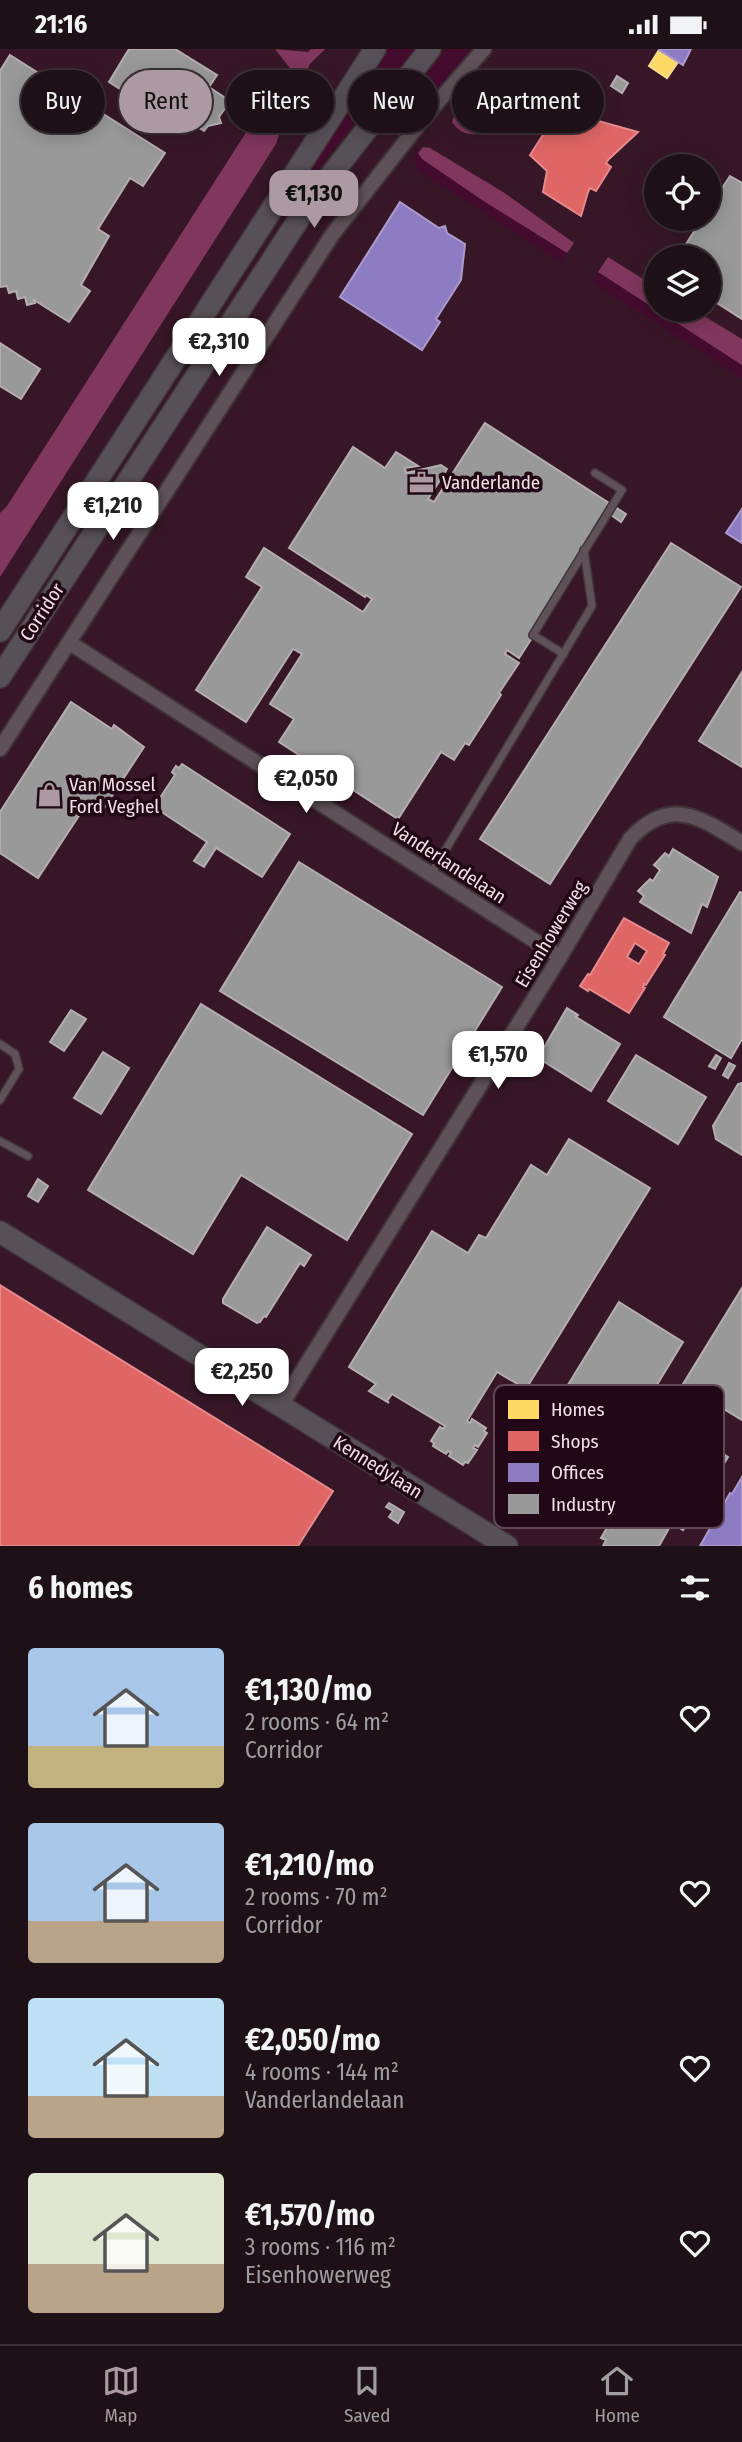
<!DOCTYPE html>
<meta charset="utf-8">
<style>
:root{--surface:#1d1117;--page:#2a1f24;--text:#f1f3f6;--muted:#a09da1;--line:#3b3136;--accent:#ac99a1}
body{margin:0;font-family:"Fira Sans Condensed",sans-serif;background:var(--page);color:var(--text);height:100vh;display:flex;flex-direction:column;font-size:26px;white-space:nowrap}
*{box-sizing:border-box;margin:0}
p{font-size:23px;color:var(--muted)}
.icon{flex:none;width:38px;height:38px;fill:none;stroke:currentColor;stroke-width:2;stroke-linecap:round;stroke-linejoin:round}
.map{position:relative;height:1497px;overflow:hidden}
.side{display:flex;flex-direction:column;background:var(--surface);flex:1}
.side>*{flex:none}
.banner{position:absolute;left:21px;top:21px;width:700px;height:63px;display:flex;gap:14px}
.tools{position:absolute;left:644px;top:105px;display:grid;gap:14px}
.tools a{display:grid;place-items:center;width:77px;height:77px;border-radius:50%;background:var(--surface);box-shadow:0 4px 18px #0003,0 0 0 2px var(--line);font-size:35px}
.price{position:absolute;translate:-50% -60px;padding:0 16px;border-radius:14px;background:#fff;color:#222;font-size:23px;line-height:46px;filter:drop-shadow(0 2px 4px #0008)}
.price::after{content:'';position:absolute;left:50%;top:42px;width:21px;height:16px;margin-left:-10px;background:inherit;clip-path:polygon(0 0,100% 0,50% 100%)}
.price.current{background:var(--accent);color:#111}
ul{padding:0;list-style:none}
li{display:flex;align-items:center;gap:21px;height:175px;padding:0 28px}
li span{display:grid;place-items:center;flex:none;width:196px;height:140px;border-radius:7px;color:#555}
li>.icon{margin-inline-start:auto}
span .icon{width:84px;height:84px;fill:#fffc;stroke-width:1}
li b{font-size:30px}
h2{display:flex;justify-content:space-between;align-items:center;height:84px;padding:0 28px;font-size:30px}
.pill{padding:0 24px;border-radius:32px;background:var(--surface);box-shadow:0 4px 18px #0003,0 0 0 2px var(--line);font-size:24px;line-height:63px}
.pill.current{background:var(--accent);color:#111}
.status{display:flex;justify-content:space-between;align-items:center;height:49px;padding:0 35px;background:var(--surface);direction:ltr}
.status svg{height:19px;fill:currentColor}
.tab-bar{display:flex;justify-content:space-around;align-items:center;height:98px;border-top:2px solid var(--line);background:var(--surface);font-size:19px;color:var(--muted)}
.tab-bar a{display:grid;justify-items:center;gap:4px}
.tab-bar .current{color:var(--accent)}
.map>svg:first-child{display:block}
.built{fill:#371727;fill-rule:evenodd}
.green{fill:#450b2e}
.water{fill:#80365d}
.homes{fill:#ffd966;stroke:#fbdb8d;stroke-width:2}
.shops{fill:#e06666;stroke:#e68a8d;stroke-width:2;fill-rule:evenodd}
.offices{fill:#8e7cc3;stroke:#ac9ace;stroke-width:2}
.industry{fill:#999;stroke:#b4aeb0;stroke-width:2}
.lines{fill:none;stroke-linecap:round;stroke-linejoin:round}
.lane-casing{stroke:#403439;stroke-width:10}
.street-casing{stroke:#403439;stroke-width:18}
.secondary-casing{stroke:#403439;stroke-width:24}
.lane{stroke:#5e5157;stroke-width:7}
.street{stroke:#5e5157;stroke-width:14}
.secondary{stroke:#585057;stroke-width:21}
.labels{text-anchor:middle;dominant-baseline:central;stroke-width:7;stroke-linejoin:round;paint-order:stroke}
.poi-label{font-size:19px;fill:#f3dfe7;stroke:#220816;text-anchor:start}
.street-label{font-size:19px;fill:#f3dfe7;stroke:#220816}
.key{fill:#220816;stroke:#614855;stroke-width:2}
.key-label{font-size:19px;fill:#f3dfe7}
</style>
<div class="status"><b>21:16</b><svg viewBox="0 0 49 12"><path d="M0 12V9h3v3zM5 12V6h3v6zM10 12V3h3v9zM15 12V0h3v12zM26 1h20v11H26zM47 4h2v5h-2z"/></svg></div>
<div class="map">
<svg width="742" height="1497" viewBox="0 0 742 1497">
<rect width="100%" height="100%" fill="#27171f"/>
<path class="built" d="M 0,0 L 742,0 L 742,1497 L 0,1497 ZM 656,117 L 709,117 L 709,170 L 656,170 ZM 656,208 L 709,208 L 709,261 L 656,261 Z"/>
<g class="green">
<polygon points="385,0 415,0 292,151 350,52"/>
<polygon points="446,0 474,0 418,61 421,31"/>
<polygon points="418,104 422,110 482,151 567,204 561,213 418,121 413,109"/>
<polygon points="598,223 742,316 742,329 592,233"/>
</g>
<g class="water">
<polygon points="275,0 308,3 311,0 325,0 310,15 304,29 289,18"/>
<path d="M 490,22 C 503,23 507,25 510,38 L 494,56 L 478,85 C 466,86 459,83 452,73 L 456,61 Z"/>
<polygon points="254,71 258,71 280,83 276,95 0,528 0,464 7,457"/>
<polygon points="423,98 430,99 503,143 574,194 567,204 482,151 422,110 418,104"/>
<polygon points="608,208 656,238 656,261 694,261 742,290 742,316 612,232 598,223"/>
</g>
<polygon class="homes" points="659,1 678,13 667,29 649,17"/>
<g class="shops">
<polygon points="572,41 591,70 638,83 609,110 606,114 611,118 596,142 590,139 588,143 581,167 543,143 547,122 530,106"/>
<path d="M 624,869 L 669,894 L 663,905 L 665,906 L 646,936 L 644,935 L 643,938 L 645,939 L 629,964 L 589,940 L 588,942 L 580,937 L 588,925 L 590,926 ZM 635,894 L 647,902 L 639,915 L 627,908 Z"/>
<polygon points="0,1236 333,1442 298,1497 0,1497"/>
</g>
<g class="offices">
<polygon points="691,0 683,16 659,1 660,0"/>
<polygon points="400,153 439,179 445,177 447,184 465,195 461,231 436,270 440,273 422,301 340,248"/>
<polygon points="742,460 742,494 726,484"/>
<polygon points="742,1428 742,1497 700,1497 730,1444 732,1445"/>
</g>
<g class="industry">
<polygon points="129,0 175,0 217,26 209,38 230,52 219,68 221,74 208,77 204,82 188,72 182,80 109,33"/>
<polygon points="10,6 165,104 143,137 130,129 98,180 109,187 81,236 90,242 69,273 34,251 35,254 27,256 25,248 18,250 16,242 9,244 7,237 0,238 0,22"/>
<polygon points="617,27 628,34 622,44 611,37"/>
<polygon points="730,127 742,134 742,270 709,249 709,208 674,208 677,204 679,206 702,170 709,170 709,159"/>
<polygon points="0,294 40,320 21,350 0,337"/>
<polygon points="485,374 626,465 621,473 611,466 519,609 507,601 505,605 519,614 499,644 501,646 469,696 465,694 454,711 441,703 398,770 279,693 294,670 270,655 302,605 293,600 246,673 196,641 262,538 246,528 264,499 363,563 372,550 366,546 365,548 289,499 353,398 385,419 396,403 418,417 405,419 406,424 441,416 447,420 428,450 434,453"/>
<polygon points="671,494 741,538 550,835 480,790"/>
<polygon points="742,623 742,718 699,692"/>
<polygon points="71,653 112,680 114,676 144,698 100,765 86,756 38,829 0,804 0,763"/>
<polygon points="182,715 290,785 262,828 216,799 204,818 194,812 207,793 154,758 175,726 172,723 176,717 179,719"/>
<polygon points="673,800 718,828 707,858 702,855 691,884 640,853 644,847 638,842 650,830 653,832 660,821 654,816 665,804 669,807"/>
<polygon points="299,813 502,938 423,1066 220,942"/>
<polygon points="740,843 742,844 742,990 731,1009 664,968"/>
<polygon points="201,955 412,1085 347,1191 241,1126 193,1205 88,1141"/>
<polygon points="567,959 578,966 576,968 620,995 591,1042 538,1009"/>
<polygon points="71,961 86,970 64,1002 50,993"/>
<polygon points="103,1003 129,1019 101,1065 74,1049"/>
<polygon points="636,1006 706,1048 678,1095 608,1052"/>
<polygon points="716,1006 721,1009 715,1020 709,1017"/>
<polygon points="729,1014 735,1017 728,1029 723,1026"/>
<polygon points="742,1034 742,1106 716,1090 713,1077 738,1035"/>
<polygon points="569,1090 650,1139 526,1340 497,1323 467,1372 470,1374 472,1370 486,1379 484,1382 487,1384 478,1398 475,1396 473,1399 477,1401 468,1414 465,1413 463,1416 449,1407 451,1404 448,1402 446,1405 433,1397 434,1394 431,1392 440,1378 443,1380 445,1377 392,1345 387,1352 389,1354 369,1342 376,1335 349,1318 432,1182 468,1204 479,1186 486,1189 531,1116 547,1126"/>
<polygon points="38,1130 48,1137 38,1153 28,1147"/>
<polygon points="267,1178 311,1206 304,1217 300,1214 266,1268 264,1267 260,1273 257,1274 223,1254 223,1250"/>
<polygon points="742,1239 742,1371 704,1348 684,1381 728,1408 683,1481 672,1474 659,1497 603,1497 606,1491 601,1489 608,1477 613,1480 633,1450 618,1441"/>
<polygon points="619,1253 683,1293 581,1460 532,1430 544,1411 528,1401"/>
<polygon points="389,1454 404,1463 398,1474 389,1468 393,1462 386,1458"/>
</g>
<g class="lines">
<defs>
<g id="lane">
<polyline points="564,605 533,586 622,441 595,424"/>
<polyline points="431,825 592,557 584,501"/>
<polyline points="0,995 15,1005 19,1020 0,1051"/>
<polyline points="0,1092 28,1107"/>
</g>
<g id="street">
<polyline points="411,83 417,16"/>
<polyline points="70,594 560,908"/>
<polyline points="0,700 332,186 423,70 484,0"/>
<path d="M 280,1358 L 560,908 L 630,790 C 670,747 700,768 742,794"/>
</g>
<g id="secondary">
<polyline points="0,582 375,0"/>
<polyline points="0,628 312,150 430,0"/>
<polyline points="0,1183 507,1497"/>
</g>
</defs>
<use href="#lane" class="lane-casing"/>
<use href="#street" class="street-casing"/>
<use href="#secondary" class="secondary-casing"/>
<use href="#lane" class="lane"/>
<use href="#street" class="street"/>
<use href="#secondary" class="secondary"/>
</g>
<defs>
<symbol id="office-bare" viewBox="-9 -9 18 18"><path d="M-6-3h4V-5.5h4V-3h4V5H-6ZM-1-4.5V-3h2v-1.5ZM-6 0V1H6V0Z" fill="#ac99a1" stroke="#220816" stroke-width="2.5" paint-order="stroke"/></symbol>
<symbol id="shop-bare" viewBox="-9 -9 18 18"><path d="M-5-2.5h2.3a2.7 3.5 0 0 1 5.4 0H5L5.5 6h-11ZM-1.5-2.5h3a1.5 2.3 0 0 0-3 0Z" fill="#ac99a1" stroke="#220816" stroke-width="2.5" paint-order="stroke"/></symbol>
</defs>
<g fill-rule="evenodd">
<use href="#office-bare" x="404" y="416" width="35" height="35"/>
<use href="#shop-bare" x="32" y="728" width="35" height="35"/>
</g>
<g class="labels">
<g class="poi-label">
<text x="442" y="433">Vanderlande</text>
<text x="69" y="735">Van Mossel<tspan x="69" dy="22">Ford Veghel</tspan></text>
</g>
<g class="street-label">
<text transform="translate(42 563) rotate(-57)">Corridor</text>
<text transform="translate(449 814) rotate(33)">Vanderlandelaan</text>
<text transform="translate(551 885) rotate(-59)">Eisenhowerweg</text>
<text transform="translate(378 1418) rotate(32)">Kennedylaan</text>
</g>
</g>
<rect x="494" y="1336" width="230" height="143" rx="10" class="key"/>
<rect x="508" y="1351" width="31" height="19" fill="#ffd966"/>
<rect x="508" y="1382" width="31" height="20" fill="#e06666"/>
<rect x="508" y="1414" width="31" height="19" fill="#8e7cc3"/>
<rect x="508" y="1445" width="31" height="20" fill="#999"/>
<g class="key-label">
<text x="551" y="1367">Homes</text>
<text x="551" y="1399">Shops</text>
<text x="551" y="1430">Offices</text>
<text x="551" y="1462">Industry</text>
</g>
</svg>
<div class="tools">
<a><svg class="icon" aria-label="locate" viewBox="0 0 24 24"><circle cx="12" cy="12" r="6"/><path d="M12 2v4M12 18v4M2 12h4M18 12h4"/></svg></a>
<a><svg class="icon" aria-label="layers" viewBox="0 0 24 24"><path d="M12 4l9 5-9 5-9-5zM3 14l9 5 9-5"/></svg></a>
</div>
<b class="price current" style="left:314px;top:181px">€1,130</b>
<b class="price" style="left:219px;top:329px">€2,310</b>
<b class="price" style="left:113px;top:493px">€1,210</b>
<b class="price" style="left:306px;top:766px">€2,050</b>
<b class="price" style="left:498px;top:1042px">€1,570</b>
<b class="price" style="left:242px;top:1359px">€2,250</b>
<div class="banner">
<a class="pill">Buy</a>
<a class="pill current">Rent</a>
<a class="pill">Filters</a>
<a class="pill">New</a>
<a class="pill">Apartment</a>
</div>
</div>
<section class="side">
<h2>6 homes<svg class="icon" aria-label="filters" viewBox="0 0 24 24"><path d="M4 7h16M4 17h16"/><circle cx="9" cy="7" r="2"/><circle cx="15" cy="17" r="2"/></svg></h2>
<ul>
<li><span style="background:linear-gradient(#a9c7e8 70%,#c2b280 0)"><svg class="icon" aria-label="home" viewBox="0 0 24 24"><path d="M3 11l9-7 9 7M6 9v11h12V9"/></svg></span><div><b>€1,130/mo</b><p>2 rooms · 64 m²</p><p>Corridor</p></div><svg class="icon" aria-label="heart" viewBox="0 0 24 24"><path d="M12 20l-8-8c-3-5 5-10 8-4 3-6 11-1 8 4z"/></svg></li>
<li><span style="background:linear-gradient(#a9c7e8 70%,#b9a48a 0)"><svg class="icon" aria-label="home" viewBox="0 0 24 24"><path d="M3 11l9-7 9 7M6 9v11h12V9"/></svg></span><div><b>€1,210/mo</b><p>2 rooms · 70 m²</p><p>Corridor</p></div><svg class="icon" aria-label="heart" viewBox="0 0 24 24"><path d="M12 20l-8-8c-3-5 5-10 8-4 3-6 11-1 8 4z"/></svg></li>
<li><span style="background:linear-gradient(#bfe0f5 70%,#b9a48a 0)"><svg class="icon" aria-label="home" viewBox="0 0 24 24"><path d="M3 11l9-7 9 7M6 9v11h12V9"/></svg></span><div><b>€2,050/mo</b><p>4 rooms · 144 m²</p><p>Vanderlandelaan</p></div><svg class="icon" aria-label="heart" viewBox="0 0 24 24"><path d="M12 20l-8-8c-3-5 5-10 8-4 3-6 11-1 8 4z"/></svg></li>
<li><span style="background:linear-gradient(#dfe7d0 65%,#b9a48a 0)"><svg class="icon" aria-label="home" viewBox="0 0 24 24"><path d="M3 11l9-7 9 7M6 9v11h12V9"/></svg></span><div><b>€1,570/mo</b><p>3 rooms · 116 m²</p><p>Eisenhowerweg</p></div><svg class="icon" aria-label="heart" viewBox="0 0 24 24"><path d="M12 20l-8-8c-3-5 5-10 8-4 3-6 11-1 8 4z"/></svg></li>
</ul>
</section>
<nav class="tab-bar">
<a class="current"><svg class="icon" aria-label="map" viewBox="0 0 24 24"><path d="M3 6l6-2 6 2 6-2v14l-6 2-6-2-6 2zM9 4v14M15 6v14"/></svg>Map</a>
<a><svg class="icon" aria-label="saved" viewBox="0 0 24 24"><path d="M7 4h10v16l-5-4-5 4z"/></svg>Saved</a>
<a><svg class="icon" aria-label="home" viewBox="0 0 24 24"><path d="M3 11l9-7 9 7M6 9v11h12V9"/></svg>Home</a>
</nav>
